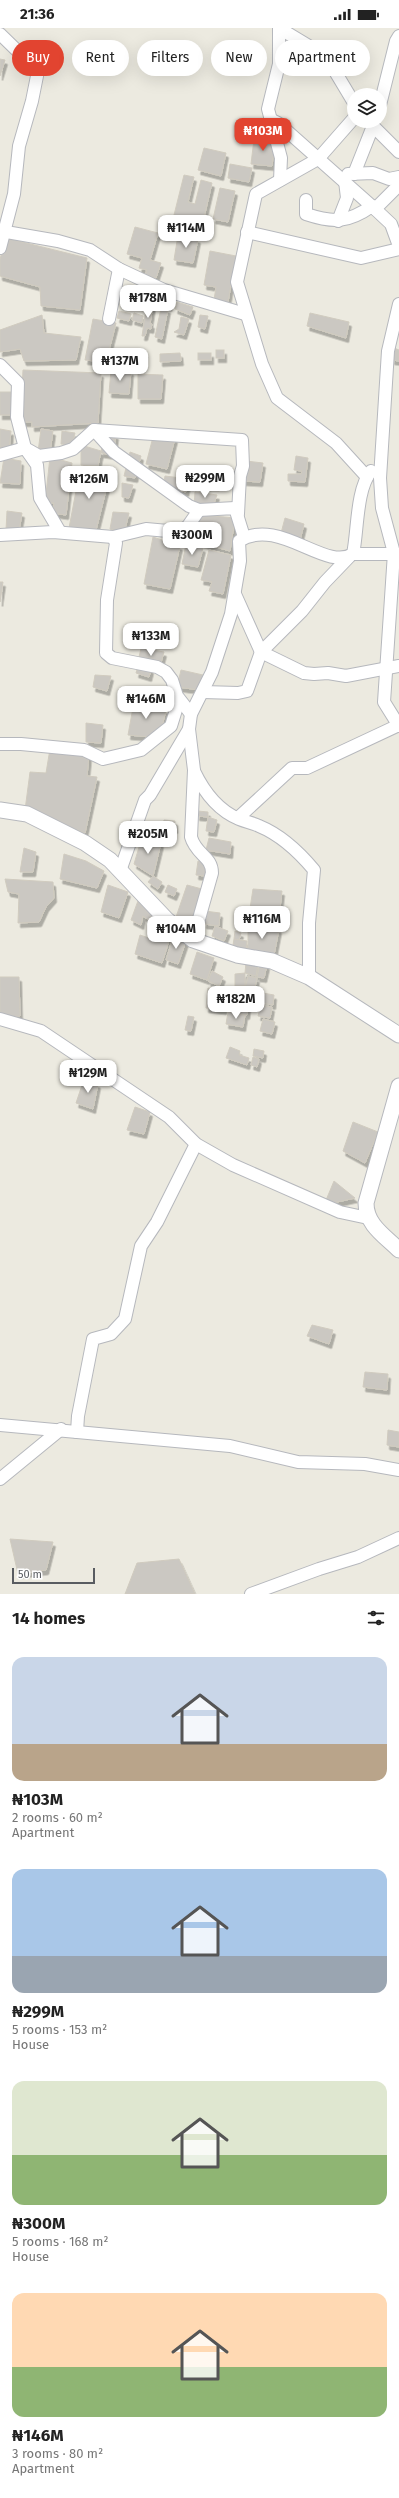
<!DOCTYPE html>
<meta charset="utf-8">
<style>
:root{--surface:#fff;--page:#f2f2f2;--text:#222;--muted:#767676;--accent:#e24430}
body{margin:0;font-family:"Fira Sans",sans-serif;background:var(--page);color:var(--text);height:100vh;display:flex;flex-direction:column;font-size:15px;white-space:nowrap}
*{box-sizing:border-box;margin:0}
p{font-size:13px;color:var(--muted)}
.icon{flex:none;width:22px;height:22px;fill:none;stroke:currentColor;stroke-width:2;stroke-linecap:round;stroke-linejoin:round}
.map{position:relative;height:1566px;overflow:hidden}
.panel{display:flex;flex-direction:column;background:var(--surface);flex:1}
.panel>*{flex:none}
.banner{position:absolute;left:12px;top:12px;width:375px;height:36px;display:flex;gap:8px}
.buttons{position:absolute;left:347px;top:60px;display:grid;gap:8px}
.buttons a{display:grid;place-items:center;width:40px;height:40px;border-radius:50%;background:var(--surface);box-shadow:0 4px 16px #0002;font-size:20px}
.scale{position:absolute;left:12px;bottom:10px;width:83px;box-sizing:border-box;padding-left:4px;border:2px solid #595c61;border-top:0;font-size:11px;line-height:14px;white-space:nowrap;color:#595c61;-webkit-text-stroke:3px #fff;paint-order:stroke}
.price{position:absolute;translate:-50% -34px;padding:0 9px;border-radius:8px;background:#fff;color:#222;font-size:13px;line-height:26px;filter:drop-shadow(0 1px 2px #0008)}
.price::after{content:'';position:absolute;left:50%;top:24px;width:12px;height:9px;margin-left:-6px;background:inherit;clip-path:polygon(0 0,100% 0,50% 100%)}
.price.selected{background:var(--accent);color:#fff}
ul{padding:0;list-style:none}
li{display:grid;align-content:center;gap:8px;height:212px;padding:0 12px}
li span{display:grid;place-items:center;height:124px;border-radius:12px;color:#555}
li>.icon{margin-inline-start:auto}
span .icon{width:72px;height:72px;fill:#fffc;stroke-width:1}
li b{font-size:17px}
h2{display:flex;justify-content:space-between;align-items:center;height:48px;padding:0 12px;font-size:17px}
.tag{padding:0 14px;border-radius:18px;background:var(--surface);box-shadow:0 4px 16px #0002;font-size:14px;line-height:36px}
.tag.selected{background:var(--accent);color:#fff}
.status{display:flex;justify-content:space-between;align-items:center;height:28px;padding:0 20px;background:var(--surface);direction:ltr}
.status svg{height:11px;fill:currentColor}
.map>svg:first-child{display:block}
.building{fill:#cbc8c2;stroke:#d0cbbf;filter:url(#shadow)}
.lines{fill:none;stroke-linecap:round;stroke-linejoin:round}
.minor-casing{stroke:#b6b8bd;stroke-width:14}
.tertiary-casing{stroke:#b6b8bd;stroke-width:17}
.minor{stroke:#fff;stroke-width:12}
.tertiary{stroke:#fff;stroke-width:15}
</style>
<div class="status"><b>21:36</b><svg viewBox="0 0 49 12"><path d="M0 12V9h3v3zM5 12V6h3v6zM10 12V3h3v9zM15 12V0h3v12zM26 1h20v11H26zM47 4h2v5h-2z"/></svg></div>
<div class="map">
<svg width="399" height="1566" viewBox="0 0 399 1566">
<defs>
<filter id="shadow"><feDropShadow dx="2.5" dy="4.5" stdDeviation="0" flood-color="#0004"/></filter>
</defs>
<rect width="100%" height="100%" fill="#eceae0"/>
<g class="building">
<polygon points="0,31 5,32 0,48"/>
<polygon points="254,111 275,113 272,138 251,136"/>
<polygon points="204,120 226,125 221,148 198,142"/>
<polygon points="230,136 252,140 249,154 228,150"/>
<polygon points="184,147 194,149 188,174 195,176 201,152 212,155 202,198 173,191"/>
<polygon points="220,160 235,163 228,194 213,191"/>
<polygon points="135,199 158,205 150,232 161,235 156,250 145,247 147,242 139,240 142,230 127,226"/>
<polygon points="178,207 198,211 193,235 174,232"/>
<polygon points="6,210 87,230 80,282 41,278 40,259 0,248 0,231"/>
<polygon points="210,223 236,228 228,274 214,272 216,259 204,257"/>
<polygon points="125,260 131,261 130,267 124,266"/>
<polygon points="152,265 171,271 169,279 150,274"/>
<polygon points="177,274 193,279 190,287 175,281"/>
<polygon points="147,275 153,276 150,296 152,296 151,301 147,300 145,308 142,308"/>
<polygon points="161,280 168,281 162,311 155,309"/>
<polygon points="119,283 131,286 129,293 117,290"/>
<polygon points="134,285 143,288 142,295 132,292"/>
<polygon points="310,285 349,294 346,310 307,298"/>
<polygon points="42,287 44,305 81,309 76,332 24,333 20,321 0,324 0,302"/>
<polygon points="200,287 208,288 205,301 198,299"/>
<polygon points="181,289 189,291 184,307 174,304 179,301"/>
<polygon points="93,291 116,295 106,334 85,332"/>
<polygon points="394,320 399,322 399,333 392,332"/>
<polygon points="127,322 145,324 142,340 127,337"/>
<rect x="216" y="322" width="8" height="8"/>
<polygon points="180,325 181,333 160,334 160,326"/>
<rect x="198" y="325" width="13" height="7"/>
<polygon points="23,342 101,345 98,395 32,399 32,394 20,394"/>
<polygon points="111,342 131,343 129,366 109,365"/>
<polygon points="138,346 163,347 161,371 138,371"/>
<rect x="0" y="364" width="14" height="23"/>
<polygon points="0,401 11,403 9,423 0,423"/>
<polygon points="41,401 53,403 50,424 38,424"/>
<polygon points="62,403 75,405 72,417 61,416"/>
<polygon points="104,405 116,407 113,427 101,425"/>
<polygon points="153,409 175,410 167,441 146,436"/>
<polygon points="81,417 101,423 98,438 81,437"/>
<polygon points="130,424 141,428 135,450 124,448"/>
<polygon points="296,428 308,430 305,454 288,453 288,446 301,446 302,443 294,442"/>
<polygon points="50,429 72,435 66,487 52,485 54,475 45,475"/>
<polygon points="4,430 21,433 20,456 0,455"/>
<polygon points="246,433 263,435 260,454 243,453"/>
<polygon points="101,439 111,442 96,502 69,500 80,442 99,448"/>
<polygon points="199,444 220,447 217,458 198,458"/>
<polygon points="165,448 189,451 186,464 163,459"/>
<polygon points="122,455 133,457 129,470 122,469"/>
<polygon points="195,464 217,467 213,478 194,477"/>
<polygon points="7,483 22,485 19,503 6,502"/>
<polygon points="113,484 129,485 124,505 110,501"/>
<polygon points="193,486 235,490 230,523 187,511"/>
<polygon points="285,490 304,496 300,512 280,509"/>
<polygon points="153,509 180,518 170,561 144,556"/>
<polygon points="186,516 203,520 198,539 182,536"/>
<polygon points="209,522 231,527 223,566 209,563 212,554 201,552"/>
<polygon points="0,554 3,554 0,574"/>
<polygon points="141,620 164,624 160,638 138,634"/>
<polygon points="138,638 151,641 149,649 136,645"/>
<polygon points="181,642 203,647 200,662 177,659"/>
<polygon points="95,647 111,648 107,663 93,659"/>
<polygon points="134,674 166,682 161,702 150,709 128,707"/>
<polygon points="86,695 103,697 101,715 86,714"/>
<polygon points="50,721 89,727 87,748 97,749 85,805 25,782 30,744 46,745"/>
<polygon points="198,783 208,784 208,789 197,788"/>
<polygon points="208,789 217,792 214,804 206,803"/>
<polygon points="164,792 175,793 175,801 163,799"/>
<polygon points="163,799 169,801 167,811 161,810"/>
<polygon points="142,809 161,815 153,848 134,836"/>
<polygon points="209,810 231,814 230,826 206,822"/>
<polygon points="24,820 36,824 33,844 20,844"/>
<polygon points="64,826 86,833 104,843 97,860 60,851"/>
<polygon points="198,833 207,835 205,848 196,847"/>
<polygon points="153,848 162,854 158,861 148,854"/>
<polygon points="5,851 53,854 54,870 46,879 39,894 18,895 19,866 8,864"/>
<polygon points="108,857 128,864 119,890 101,884"/>
<polygon points="168,857 177,861 174,868 165,864"/>
<polygon points="187,857 202,861 192,896 176,889"/>
<polygon points="253,861 282,863 278,897 248,893"/>
<polygon points="139,870 150,874 146,881 154,884 150,893 143,888 141,897 131,892"/>
<polygon points="205,883 220,885 219,898 204,896"/>
<polygon points="153,895 173,900 162,935 135,926 140,907 149,910"/>
<polygon points="248,895 279,901 274,927 248,925"/>
<polygon points="215,898 228,903 224,913 212,908"/>
<polygon points="235,903 241,905 239,912 234,911"/>
<polygon points="173,909 186,913 178,936 166,932"/>
<polygon points="234,911 247,913 246,925 232,923"/>
<polygon points="197,924 214,930 207,952 190,946"/>
<polygon points="246,934 258,936 256,948 245,945"/>
<polygon points="260,935 267,937 264,950 257,949"/>
<polygon points="212,943 223,949 219,958 208,953"/>
<polygon points="245,945 245,958 235,958 235,946"/>
<polygon points="248,948 257,950 254,964 245,961"/>
<polygon points="0,949 19,949 20,988 0,989"/>
<polygon points="208,960 226,963 224,982 206,980"/>
<polygon points="263,965 274,967 273,977 262,975"/>
<polygon points="228,966 236,968 233,980 225,979"/>
<polygon points="261,977 272,979 270,990 258,988"/>
<polygon points="240,978 248,979 247,987 239,986"/>
<polygon points="228,984 245,987 243,999 226,996"/>
<polygon points="188,988 194,989 191,1003 185,1002"/>
<polygon points="263,991 275,994 272,1006 260,1003"/>
<polygon points="230,1019 240,1023 239,1027 249,1030 247,1037 226,1030"/>
<polygon points="254,1021 264,1023 263,1030 253,1028"/>
<polygon points="253,1029 259,1031 257,1039 251,1037"/>
<polygon points="84,1051 98,1056 93,1081 76,1075"/>
<polygon points="135,1079 150,1084 144,1106 127,1102"/>
<polygon points="353,1094 378,1104 365,1135 343,1123"/>
<polygon points="334,1153 355,1170 324,1177"/>
<polygon points="312,1297 333,1302 329,1316 307,1308"/>
<polygon points="365,1344 388,1346 387,1362 363,1359"/>
<polygon points="388,1402 399,1404 399,1419 387,1417"/>
<polygon points="10,1511 53,1514 46,1542 18,1546"/>
<polygon points="179,1531 195,1566 125,1566 137,1535"/>
</g>
<g class="lines">
<defs>
<g id="minor">
<polyline points="279,0 279,36 268,81 281,130 280,152"/>
<polyline points="279,0 317,23 333,40 354,75"/>
<polyline points="0,6 38,43 32,73 19,118 14,166 0,220"/>
<polyline points="380,77 396,13 399,8"/>
<polyline points="354,90 318,131 256,166 237,254 262,336 277,370 336,415 367,449"/>
<polyline points="270,91 278,95 375,181 399,157"/>
<polyline points="348,146 373,145 389,151 399,149"/>
<polyline points="354,146 373,98 399,124"/>
<path d="M 306,172 L 306,186 C 333,195 348,195 372,178"/>
<polyline points="375,181 391,196 399,218"/>
<polyline points="338,193 347,170 345,153"/>
<polyline points="0,203 58,213 90,222 119,241 164,262 245,286"/>
<polyline points="247,204 361,230 399,221"/>
<polyline points="399,276 388,323 380,450 382,480 394,525 384,674 399,698"/>
<polyline points="109,291 119,241"/>
<polyline points="0,337 18,355 17,389 25,420 39,428 61,425 73,421 94,402 114,424 189,478 199,482 235,480 244,509"/>
<polyline points="94,402 242,412 243,438 240,448 238,486"/>
<polyline points="0,427 25,420 37,437 40,470 60,504"/>
<path d="M 371,443 C 356,462 358,502 353,526 L 399,526"/>
<polyline points="0,507 53,504 113,509 146,501 179,504 188,498 199,482"/>
<polyline points="113,509 116,515 107,572 106,625 112,630 157,639 166,644 172,652 177,668 191,686"/>
<polyline points="235,566 261,624 304,645 314,646 328,645 346,648 399,638"/>
<polyline points="203,664 238,665 247,663 261,624 302,583 325,554 349,529"/>
<polyline points="0,716 21,716 84,722 103,731 141,722 171,698 179,672"/>
<path d="M 194,743 C 204,764 217,782 239,791 C 246,794 253,795 259,798 C 281,807 299,824 314,842 L 309,895 L 309,949"/>
<polyline points="238,790 292,740 307,740 399,697"/>
<polyline points="120,843 145,772 150,767 189,701"/>
<path d="M 193,912 L 212,845 C 212,828 196,827 191,809 L 194,742 L 189,701 L 191,686 L 212,644 L 231,586 L 240,533 L 239,513 C 279,488 325,544 353,526"/>
<polyline points="0,991 41,1003 169,1089 196,1116 233,1137 340,1184 368,1190"/>
<polyline points="0,1397 230,1418 298,1434 365,1436 399,1442"/>
<polyline points="77,1404 78,1388 93,1311 111,1306 125,1291 141,1218 157,1194 196,1116"/>
<polyline points="0,1451 61,1401"/>
<polyline points="251,1566 319,1541 358,1529 399,1510"/>
</g>
<g id="tertiary">
<polyline points="0,782 27,786 85,815 110,832 167,892 193,912 237,927 272,933 309,949 399,1007"/>
<path d="M 399,1058 L 366,1175 C 366,1197 385,1208 399,1222"/>
</g>
</defs>
<use href="#minor" class="minor-casing"/>
<use href="#tertiary" class="tertiary-casing"/>
<use href="#minor" class="minor"/>
<use href="#tertiary" class="tertiary"/>
</g>
</svg>
<div class="buttons">
<a><svg class="icon" aria-label="layers" viewBox="0 0 24 24"><path d="M12 4l9 5-9 5-9-5zM3 14l9 5 9-5"/></svg></a>
</div>
<div class="scale">50 m</div>
<b class="price selected" style="left:263px;top:124px">₦103M</b>
<b class="price" style="left:186px;top:221px">₦114M</b>
<b class="price" style="left:148px;top:291px">₦178M</b>
<b class="price" style="left:120px;top:354px">₦137M</b>
<b class="price" style="left:205px;top:471px">₦299M</b>
<b class="price" style="left:89px;top:472px">₦126M</b>
<b class="price" style="left:192px;top:528px">₦300M</b>
<b class="price" style="left:151px;top:629px">₦133M</b>
<b class="price" style="left:146px;top:692px">₦146M</b>
<b class="price" style="left:148px;top:827px">₦205M</b>
<b class="price" style="left:262px;top:912px">₦116M</b>
<b class="price" style="left:176px;top:922px">₦104M</b>
<b class="price" style="left:236px;top:992px">₦182M</b>
<b class="price" style="left:88px;top:1066px">₦129M</b>
<div class="banner">
<a class="tag selected">Buy</a>
<a class="tag">Rent</a>
<a class="tag">Filters</a>
<a class="tag">New</a>
<a class="tag">Apartment</a>
</div>
</div>
<section class="panel">
<h2>14 homes<svg class="icon" aria-label="filters" viewBox="0 0 24 24"><path d="M4 7h16M4 17h16"/><circle cx="9" cy="7" r="2"/><circle cx="15" cy="17" r="2"/></svg></h2>
<ul>
<li><span style="background:linear-gradient(#c9d6e8 70%,#b9a48a 0)"><svg class="icon" aria-label="home" viewBox="0 0 24 24"><path d="M3 11l9-7 9 7M6 9v11h12V9"/></svg></span><div><b>₦103M</b><p>2 rooms · 60 m²</p><p>Apartment</p></div></li>
<li><span style="background:linear-gradient(#a9c7e8 70%,#9aa5b1 0)"><svg class="icon" aria-label="home" viewBox="0 0 24 24"><path d="M3 11l9-7 9 7M6 9v11h12V9"/></svg></span><div><b>₦299M</b><p>5 rooms · 153 m²</p><p>House</p></div></li>
<li><span style="background:linear-gradient(#dfe7d0 60%,#8fb573 0)"><svg class="icon" aria-label="home" viewBox="0 0 24 24"><path d="M3 11l9-7 9 7M6 9v11h12V9"/></svg></span><div><b>₦300M</b><p>5 rooms · 168 m²</p><p>House</p></div></li>
<li><span style="background:linear-gradient(#ffd9b3 60%,#8fb573 0)"><svg class="icon" aria-label="home" viewBox="0 0 24 24"><path d="M3 11l9-7 9 7M6 9v11h12V9"/></svg></span><div><b>₦146M</b><p>3 rooms · 80 m²</p><p>Apartment</p></div></li>
</ul>
</section>
